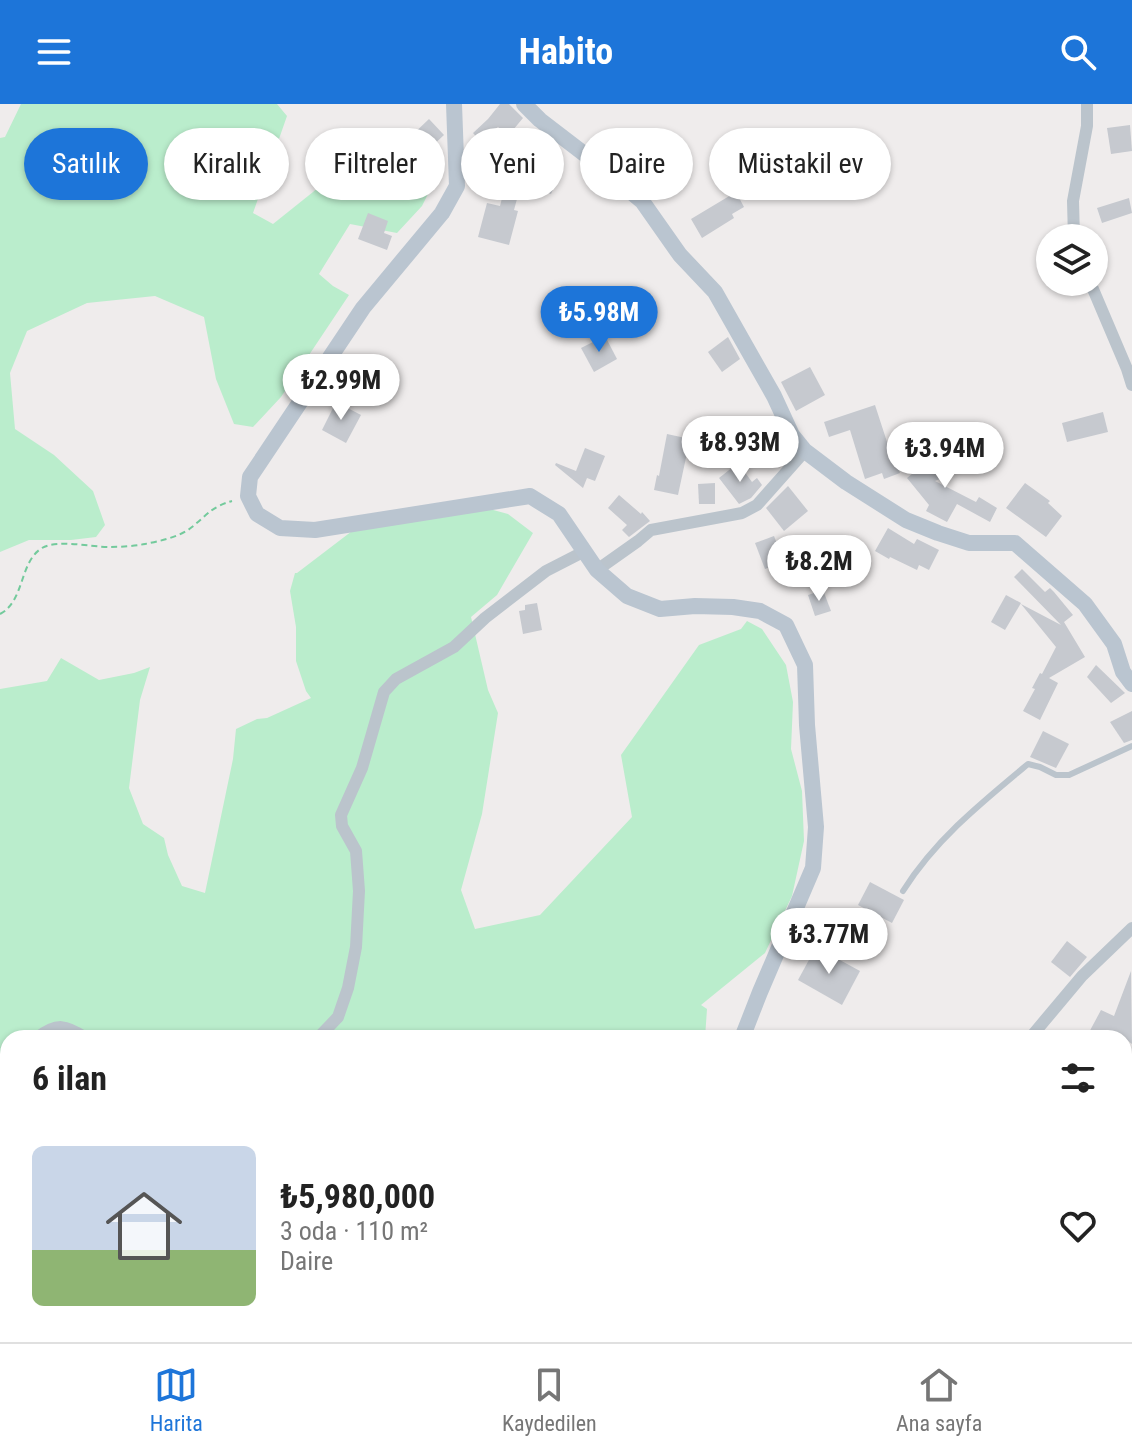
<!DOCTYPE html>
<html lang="tr">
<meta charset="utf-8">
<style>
:root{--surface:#fff;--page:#f2f2f2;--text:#222;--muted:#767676;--line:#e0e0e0;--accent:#1d75d9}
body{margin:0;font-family:"Roboto Condensed",sans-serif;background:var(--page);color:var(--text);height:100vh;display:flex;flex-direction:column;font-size:30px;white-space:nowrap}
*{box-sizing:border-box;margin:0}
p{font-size:26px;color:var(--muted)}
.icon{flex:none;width:44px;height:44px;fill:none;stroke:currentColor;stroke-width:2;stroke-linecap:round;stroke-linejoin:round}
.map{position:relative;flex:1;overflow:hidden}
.sheet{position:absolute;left:0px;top:926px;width:1132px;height:312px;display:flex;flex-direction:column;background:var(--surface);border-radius:24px 24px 0 0;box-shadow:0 2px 6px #0004}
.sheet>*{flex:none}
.guide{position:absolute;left:24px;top:24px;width:1084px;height:72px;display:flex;gap:16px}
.tools{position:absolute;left:1036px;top:120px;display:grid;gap:16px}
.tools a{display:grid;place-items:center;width:72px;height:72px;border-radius:50%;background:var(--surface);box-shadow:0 2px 6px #0004;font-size:40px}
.price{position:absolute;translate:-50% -68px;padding:0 18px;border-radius:28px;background:#fff;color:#222;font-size:26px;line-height:52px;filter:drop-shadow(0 2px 4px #0008)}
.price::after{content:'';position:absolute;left:50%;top:48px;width:24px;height:18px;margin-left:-12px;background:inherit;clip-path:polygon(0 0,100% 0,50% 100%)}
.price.on{background:var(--accent);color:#fff}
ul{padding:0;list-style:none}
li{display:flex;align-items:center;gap:24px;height:200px;padding:0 32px}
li+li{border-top:2px solid var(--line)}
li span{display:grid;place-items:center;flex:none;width:224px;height:160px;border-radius:12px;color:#555}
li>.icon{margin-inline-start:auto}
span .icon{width:96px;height:96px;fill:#fffc;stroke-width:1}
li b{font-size:34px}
h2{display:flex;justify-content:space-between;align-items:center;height:96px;padding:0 32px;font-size:34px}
.chip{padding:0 28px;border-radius:36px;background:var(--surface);box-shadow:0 2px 6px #0004;font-size:28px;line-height:72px}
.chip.on{background:var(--accent);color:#fff}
header{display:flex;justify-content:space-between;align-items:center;height:104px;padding:0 32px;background:var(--accent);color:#fff;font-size:36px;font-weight:700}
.tabs{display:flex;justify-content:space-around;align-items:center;height:112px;border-top:2px solid var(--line);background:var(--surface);font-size:22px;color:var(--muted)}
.tabs a{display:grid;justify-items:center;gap:4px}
.tabs .on{color:var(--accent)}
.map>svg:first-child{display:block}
.green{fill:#baedcc}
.building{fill:#c6c9cf}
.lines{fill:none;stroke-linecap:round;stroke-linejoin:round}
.path{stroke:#73ca9c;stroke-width:2;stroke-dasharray:6 4;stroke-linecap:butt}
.lane{stroke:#bbc4cc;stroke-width:6}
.street{stroke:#bbc4cc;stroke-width:12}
.secondary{stroke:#bac5d0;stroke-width:16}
</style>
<header><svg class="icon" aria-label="menu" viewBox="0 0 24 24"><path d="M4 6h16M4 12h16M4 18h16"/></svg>Habito<svg class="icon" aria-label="search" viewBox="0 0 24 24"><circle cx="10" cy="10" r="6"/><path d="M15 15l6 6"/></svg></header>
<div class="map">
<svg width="1132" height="1238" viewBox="0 0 1132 1238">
<rect width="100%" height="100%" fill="#efecec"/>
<g class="green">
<polygon points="21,0 277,0 287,12 253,109 273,120 313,88 358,47 391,47 388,68 427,79 434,78 422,102 397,129 350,120 319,170 333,182 349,191 281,293 253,323 234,320 216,275 204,213 155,192 87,199 27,227 10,269 15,325 54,351 93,387 105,421 96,433 71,436 29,436 0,448 0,34 5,33"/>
<polygon points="486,404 508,410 533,429 497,491 471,513 488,586 498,609 482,710 461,786 475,825 540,811 632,713 621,651 699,541 741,525 747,517 762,525 786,561 793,598 791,645 802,687 804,737 792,792 765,849 701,901 707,905 705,934 8,934 8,963 0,965 0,585 47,577 61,554 99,576 134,569 150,563 140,596 129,684 143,720 164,734 168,751 182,782 205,789 233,655 236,625 257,615 267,614 311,594 306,587 296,557 296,523 290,487 295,469 297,469 356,424"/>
<polygon points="159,1230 280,1230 294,1238 171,1238"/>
<polygon points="401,1230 681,1230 687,1238 403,1238"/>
</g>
<g class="building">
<polygon points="500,0 509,0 523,14 508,32 498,23 481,38 473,29 488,15"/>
<polygon points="429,15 444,31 413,60 430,62 422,91 398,85 405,62 367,59 368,35 406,37"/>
<polygon points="1130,21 1132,47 1111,50 1107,24"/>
<polygon points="537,63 559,71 551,90 541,86 539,92 520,84 514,106 518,107 509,141 478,133 487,99 500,102 509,66 533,72"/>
<polygon points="736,88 744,103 732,110 734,114 702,134 691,115"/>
<polygon points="1129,94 1132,109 1102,119 1097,104"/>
<polygon points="368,109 388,117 384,129 392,132 387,146 358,135"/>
<polygon points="605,232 617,255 594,268 581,244"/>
<polygon points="728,233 740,255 722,268 708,248"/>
<polygon points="810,263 825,291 796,307 781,278"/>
<polygon points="336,298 361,311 346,339 322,326"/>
<polygon points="875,301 888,341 891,342 921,331 924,341 894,352 900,369 884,375 882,369 865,375 850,326 829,333 824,318"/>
<polygon points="1103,308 1108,328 1067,338 1062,319"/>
<polygon points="667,330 690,335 678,391 654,386 657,371 659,372"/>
<polygon points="945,343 956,368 935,377 976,398 979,393 997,404 990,418 957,400 947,418 926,407 929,401 907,374"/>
<polygon points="585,344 605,352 595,377 587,374 583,384 555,361 556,359 576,367"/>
<polygon points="738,359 752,378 757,374 762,381 751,394 739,400 719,374"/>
<polygon points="715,379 715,400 699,400 698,380"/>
<polygon points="1025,379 1050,397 1048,399 1062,412 1046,433 1006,404"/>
<polygon points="788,382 808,407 784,427 766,404"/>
<polygon points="619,391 641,410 642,408 650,417 629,433 622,426 627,421 608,404"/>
<polygon points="888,424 914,440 917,435 939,446 929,466 919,461 917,466 890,453 889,455 875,447"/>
<polygon points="774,432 784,458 765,465 755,439"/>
<polygon points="826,432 840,462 821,471 806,441"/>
<polygon points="1022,465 1045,488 1050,484 1054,488 1073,511 1064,518 1085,553 1049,574 1058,579 1040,616 1023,607 1035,585 1032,584 1040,569 1042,570 1056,543 1021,500 1061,521 1014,473"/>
<polygon points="823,486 831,507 815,512 808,491"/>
<polygon points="1006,491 1021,499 1005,526 991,518"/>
<polygon points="537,499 542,526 523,530 519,507 525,506 525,501"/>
<polygon points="1096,561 1125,589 1111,599 1087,573"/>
<polygon points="1132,607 1132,636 1124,639 1110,618"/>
<polygon points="1043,627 1069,640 1056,664 1030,653"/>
<polygon points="870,778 904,796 892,819 858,801"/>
<polygon points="1067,837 1087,853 1070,873 1051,858"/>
<polygon points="816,843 860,867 842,901 798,876"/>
<polygon points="1131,867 1132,940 1124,934 1112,929 1110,934 1086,934 1101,906 1114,912"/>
</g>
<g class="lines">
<g class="path">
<path d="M 0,510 C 25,497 19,458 42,444 C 58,435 90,443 109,443 C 121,443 134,442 145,440 C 160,437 180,433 192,423 C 207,411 211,403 232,397"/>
<polyline points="204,1230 207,1238"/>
</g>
<g class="lane">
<path d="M 903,787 C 935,736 981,699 1028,660 L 1040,663 L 1056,671 L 1069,671 L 1132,642"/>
<polyline points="0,1016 8,1015"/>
</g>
<g class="street">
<polyline points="1074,134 1073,97 1087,22 1087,0"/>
<polyline points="1090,178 1127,265 1132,281"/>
<polyline points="597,466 638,437 651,426 742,409 757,401 805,347"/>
<path d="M 37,934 C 57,918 66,921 86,934"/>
<polyline points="318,934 338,913 348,884 356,843 359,787 356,747 342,722 341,711 362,664 384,588 396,575 454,543 485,514 546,467 585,447"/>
<polyline points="1030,934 1082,872 1132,824"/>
<polyline points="0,959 8,956"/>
<polyline points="0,1089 8,1091"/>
<polyline points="138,1230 146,1238"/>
<polyline points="1022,1230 1022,1238"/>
</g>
<g class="secondary">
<polyline points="454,0 457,82 442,109 363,204 250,373 248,392 257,410 280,424 315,426 530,392 559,410 597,466 627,492 660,505 695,502 733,503 760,507 786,521 805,561 807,621 816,723 813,764 760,888 742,934"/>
<polyline points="524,0 540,16 600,62 642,97 680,151 715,188 774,292 792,331 805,347 846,378 906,416 938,429 969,439 1015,439 1085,500 1114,540 1123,568 1132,580"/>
<polyline points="1124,1119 1132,1116"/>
<polyline points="725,1230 726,1238"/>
<polyline points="1116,1230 1118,1238"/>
</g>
</g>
</svg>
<div class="tools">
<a><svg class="icon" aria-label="layers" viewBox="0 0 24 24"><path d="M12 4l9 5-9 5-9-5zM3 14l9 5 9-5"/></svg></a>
</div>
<b class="price on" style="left:599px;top:250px">₺5.98M</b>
<b class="price" style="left:341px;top:318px">₺2.99M</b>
<b class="price" style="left:740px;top:380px">₺8.93M</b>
<b class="price" style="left:945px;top:386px">₺3.94M</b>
<b class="price" style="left:819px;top:499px">₺8.2M</b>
<b class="price" style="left:829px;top:872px">₺3.77M</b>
<div class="guide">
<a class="chip on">Satılık</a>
<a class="chip">Kiralık</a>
<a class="chip">Filtreler</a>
<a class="chip">Yeni</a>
<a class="chip">Daire</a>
<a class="chip">Müstakil ev</a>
</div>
<section class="sheet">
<h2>6 ilan<svg class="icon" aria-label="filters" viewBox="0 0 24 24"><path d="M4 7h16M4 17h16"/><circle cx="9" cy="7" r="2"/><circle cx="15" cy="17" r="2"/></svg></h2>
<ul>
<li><span style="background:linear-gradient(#c9d6e8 65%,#8fb573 0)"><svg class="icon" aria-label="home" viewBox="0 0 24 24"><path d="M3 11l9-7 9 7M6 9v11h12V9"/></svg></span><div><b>₺5,980,000</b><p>3 oda · 110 m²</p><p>Daire</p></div><svg class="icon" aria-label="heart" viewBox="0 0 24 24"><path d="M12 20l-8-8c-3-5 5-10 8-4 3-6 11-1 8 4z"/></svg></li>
</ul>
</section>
</div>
<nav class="tabs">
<a class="on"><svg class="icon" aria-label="map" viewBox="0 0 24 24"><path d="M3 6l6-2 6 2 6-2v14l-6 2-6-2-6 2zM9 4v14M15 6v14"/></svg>Harita</a>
<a><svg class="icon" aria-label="saved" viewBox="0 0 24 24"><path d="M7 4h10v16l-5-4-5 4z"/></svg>Kaydedilen</a>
<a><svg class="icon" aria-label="home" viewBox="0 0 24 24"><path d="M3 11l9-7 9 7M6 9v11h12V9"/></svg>Ana sayfa</a>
</nav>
